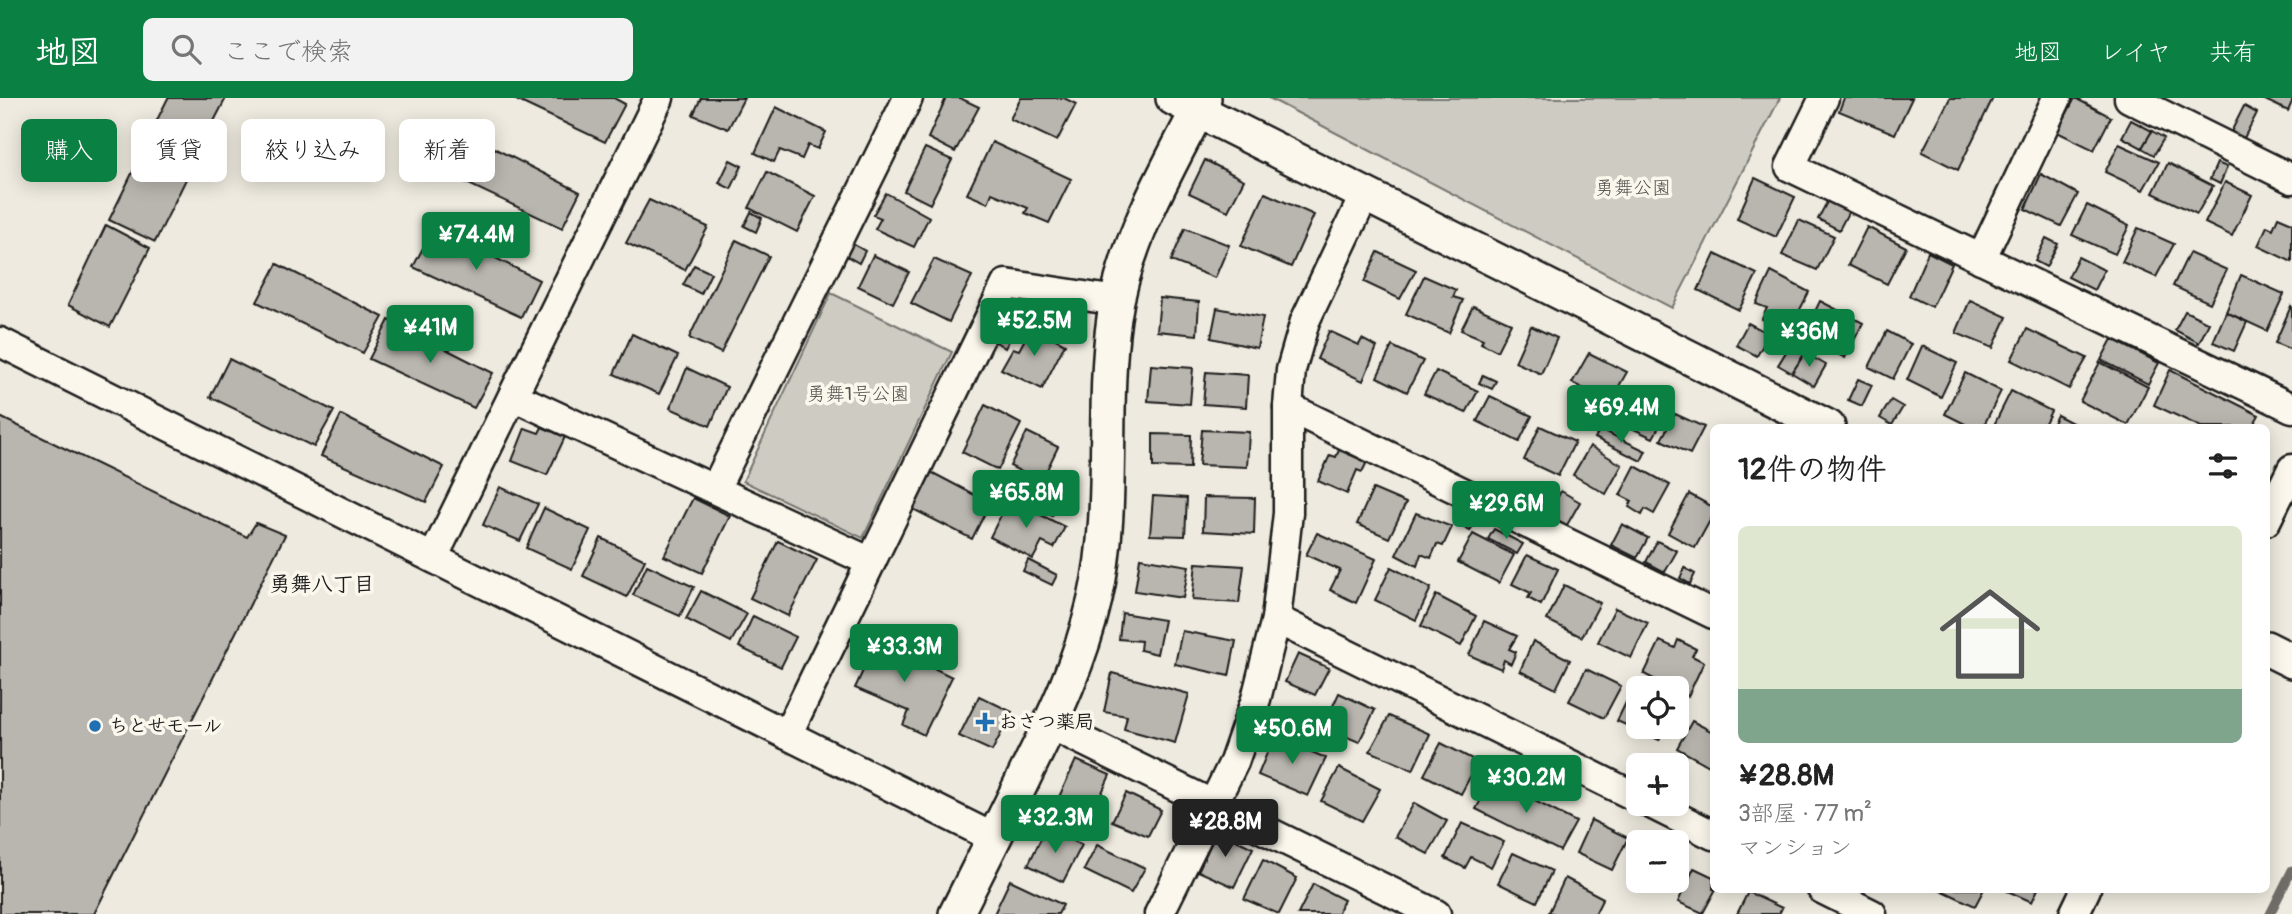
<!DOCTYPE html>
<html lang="ja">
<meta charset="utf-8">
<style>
:root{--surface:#fff;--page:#f2f2f2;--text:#222;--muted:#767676;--accent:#0b8043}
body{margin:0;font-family:Pangolin,"Klee One",sans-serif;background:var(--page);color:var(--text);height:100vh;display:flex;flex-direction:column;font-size:26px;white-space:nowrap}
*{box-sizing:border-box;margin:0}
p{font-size:23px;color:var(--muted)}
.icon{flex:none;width:38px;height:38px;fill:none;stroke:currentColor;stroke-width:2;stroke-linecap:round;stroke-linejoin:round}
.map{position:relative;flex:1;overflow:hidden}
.details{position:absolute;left:1710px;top:326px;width:560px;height:469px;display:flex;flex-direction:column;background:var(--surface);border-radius:10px;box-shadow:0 4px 18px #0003}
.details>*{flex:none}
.top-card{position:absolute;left:21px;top:21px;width:665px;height:63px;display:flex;gap:14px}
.tools{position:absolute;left:1626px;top:578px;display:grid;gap:14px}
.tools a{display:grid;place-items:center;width:63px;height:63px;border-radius:10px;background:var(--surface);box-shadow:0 4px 18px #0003;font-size:35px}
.price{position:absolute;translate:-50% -60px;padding:0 16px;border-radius:7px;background:var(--accent);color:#fff;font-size:23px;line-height:46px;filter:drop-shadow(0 2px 4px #0008)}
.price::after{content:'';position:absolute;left:50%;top:42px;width:21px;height:16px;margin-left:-10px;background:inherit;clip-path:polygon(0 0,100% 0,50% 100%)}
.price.current{background:#222;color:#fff}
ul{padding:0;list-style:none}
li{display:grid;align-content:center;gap:14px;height:371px;padding:0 28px}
li span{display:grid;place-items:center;height:217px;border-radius:10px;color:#555}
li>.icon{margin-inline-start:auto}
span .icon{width:126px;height:126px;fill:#fffc;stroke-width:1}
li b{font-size:30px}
h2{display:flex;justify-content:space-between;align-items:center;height:84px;padding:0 28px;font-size:30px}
.pill{padding:0 24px;border-radius:10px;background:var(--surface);box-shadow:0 4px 18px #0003;font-size:24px;line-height:63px}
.pill.current{background:var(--accent);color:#fff}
header{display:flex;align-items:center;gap:42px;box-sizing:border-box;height:98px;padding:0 35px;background:var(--accent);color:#fff}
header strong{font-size:33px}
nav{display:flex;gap:38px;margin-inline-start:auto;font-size:24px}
.search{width:490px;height:63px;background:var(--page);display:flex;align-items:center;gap:18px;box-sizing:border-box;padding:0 24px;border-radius:10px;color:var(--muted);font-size:26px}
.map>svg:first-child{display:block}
.green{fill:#ceccc2;stroke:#75746f;stroke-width:2}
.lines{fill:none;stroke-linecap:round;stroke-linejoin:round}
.stream{stroke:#6f6d69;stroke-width:9}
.building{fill:#b9b6af;stroke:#1c1c1c;stroke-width:2}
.minor-casing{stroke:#1c1c1c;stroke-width:33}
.tertiary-casing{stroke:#1c1c1c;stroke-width:38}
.minor{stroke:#fbf7ec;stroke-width:28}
.tertiary{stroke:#fbf7ec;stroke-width:33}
.poi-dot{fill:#1f6fb2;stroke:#fbf7ec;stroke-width:2.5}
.labels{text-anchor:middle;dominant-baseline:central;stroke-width:7;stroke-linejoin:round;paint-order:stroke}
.park-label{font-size:19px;fill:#51514e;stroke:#fbf7ec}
.poi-label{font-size:19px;font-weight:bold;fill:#1c1c1c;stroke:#fbf7ec;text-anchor:start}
.neighbourhood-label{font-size:21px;font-weight:bold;fill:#1c1c1c;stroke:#fbf7ec}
</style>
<header>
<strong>地図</strong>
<div class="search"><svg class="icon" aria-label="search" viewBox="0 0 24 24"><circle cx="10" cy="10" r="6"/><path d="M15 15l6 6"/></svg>ここで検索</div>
<nav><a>地図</a><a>レイヤ</a><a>共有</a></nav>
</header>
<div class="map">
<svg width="2292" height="816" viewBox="0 0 2292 816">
<rect width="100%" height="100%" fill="#eeeadf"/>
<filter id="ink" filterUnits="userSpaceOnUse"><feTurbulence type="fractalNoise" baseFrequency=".0143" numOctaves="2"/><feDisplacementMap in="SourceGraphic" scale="14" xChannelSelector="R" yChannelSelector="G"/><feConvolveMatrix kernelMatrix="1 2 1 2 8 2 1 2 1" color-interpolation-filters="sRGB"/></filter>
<g filter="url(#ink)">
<g class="green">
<polygon points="1269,0 1780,0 1672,210"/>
<polygon points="831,195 952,254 863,440 743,383"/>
</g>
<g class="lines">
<polyline class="stream" points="2270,816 2292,772"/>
</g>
<g class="building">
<polygon points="168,0 226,0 194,62 148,40"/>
<polygon points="512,0 614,0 625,6 605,44"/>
<polygon points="701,0 744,0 728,31 693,17"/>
<polygon points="946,0 960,0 979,9 955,54 928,40"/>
<polygon points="1021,0 1064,0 1076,6 1057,43 1010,21"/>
<polygon points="1844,0 1912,0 1895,36 1839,13"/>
<polygon points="1950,0 1993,0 1958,72 1922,54"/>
<polygon points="2075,0 2111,19 2094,52 2057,34"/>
<polygon points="2261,0 2292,0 2292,4 2288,13"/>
<polygon points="2244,8 2257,15 2244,40 2231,34"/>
<polygon points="776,9 826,34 818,51 808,47 802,61 780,52 774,64 755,55"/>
<polygon points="2131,22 2152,33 2142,50 2122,39"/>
<polygon points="2152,33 2164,40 2154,57 2142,50"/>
<polygon points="478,42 580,94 562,130 458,81"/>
<polygon points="992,44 1071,81 1049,125 1025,115 1028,110 992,95 988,105 967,96"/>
<polygon points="147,45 193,67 155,144 109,122"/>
<polygon points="2119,46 2159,64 2143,92 2105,74"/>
<polygon points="925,50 952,62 930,106 904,93"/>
<polygon points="730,62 742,68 731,91 719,85"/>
<polygon points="1205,62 1244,82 1228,113 1189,95"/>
<polygon points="2168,65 2213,88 2197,116 2153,95"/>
<polygon points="2217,65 2227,69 2220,86 2210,81"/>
<polygon points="767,74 815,98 797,134 749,110"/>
<polygon points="2041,76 2078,96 2061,128 2025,111"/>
<polygon points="1755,80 1795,99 1776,139 1737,121"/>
<polygon points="2225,84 2252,97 2232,138 2205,125"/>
<polygon points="886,95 929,119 914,149 875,131 881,120 873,117"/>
<polygon points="1265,95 1314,117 1291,169 1241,148"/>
<polygon points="1829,100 1850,111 1839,132 1818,121"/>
<polygon points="649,102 708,129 685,172 626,145"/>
<polygon points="2087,107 2129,128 2115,156 2072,137"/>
<polygon points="751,114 762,120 756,134 744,128"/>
<polygon points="2278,119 2292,125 2292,164 2258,148 2267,128 2273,131"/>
<polygon points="1799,122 1834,138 1817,172 1782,157"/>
<polygon points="106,127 150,150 110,229 68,207"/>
<polygon points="434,129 539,182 521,219 413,169"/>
<polygon points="1867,129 1906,149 1887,186 1848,167"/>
<polygon points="1185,130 1229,147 1215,180 1171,163"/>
<polygon points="2138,130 2174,146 2156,179 2122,164"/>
<polygon points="2046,140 2058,146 2046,169 2035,163"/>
<polygon points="736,142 769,158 721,255 689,240"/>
<polygon points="851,145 865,153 859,165 845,157"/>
<polygon points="1378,154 1416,172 1400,201 1364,184"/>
<polygon points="1928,154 1952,166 1932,209 1909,198"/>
<polygon points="2189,155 2227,172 2210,205 2173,188"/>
<polygon points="1715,156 1757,176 1739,212 1698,192"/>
<polygon points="873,157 909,174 893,205 858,188"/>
<polygon points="2078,159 2104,172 2094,192 2068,179"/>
<polygon points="934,161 972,178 949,224 911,205"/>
<polygon points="277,166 383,219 363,255 257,204"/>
<polygon points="694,167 711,175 701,196 683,187"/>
<polygon points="1771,174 1809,194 1788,235 1762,221 1767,210 1756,206"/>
<polygon points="2241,177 2284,196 2267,233 2226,214"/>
<polygon points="1424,178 1456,192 1453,199 1463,202 1449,235 1406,216"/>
<polygon points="1160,200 1199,204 1197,237 1157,233"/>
<polygon points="1970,202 2007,219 1993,250 1956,235"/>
<polygon points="1820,203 1863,225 1845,260 1803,238"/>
<polygon points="1473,208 1511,225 1497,253 1481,245 1483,241 1461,232"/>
<polygon points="2291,208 2292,209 2292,252 2275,245"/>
<polygon points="1038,210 1071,229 1066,238 1032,219"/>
<polygon points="1217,210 1263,219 1257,250 1211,240"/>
<polygon points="2185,213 2209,225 2199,245 2175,232"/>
<polygon points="2226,214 2247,224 2234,253 2213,244"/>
<polygon points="1012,216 1021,221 1005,250 996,244"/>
<polygon points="389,222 493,275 474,310 369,261"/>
<polygon points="1748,225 1769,236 1757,258 1736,247"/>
<polygon points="1032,228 1065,246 1042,291 1001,271 1013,250 1019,252"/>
<polygon points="1531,228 1557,240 1541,276 1515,264"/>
<polygon points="2027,231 2087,260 2069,291 2011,262"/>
<polygon points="1329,233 1359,247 1362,241 1377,249 1363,283 1317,261"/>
<polygon points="1887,233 1911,246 1893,281 1869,269"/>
<polygon points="632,236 678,258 659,296 614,276"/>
<polygon points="2112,241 2159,265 2148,286 2101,262"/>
<polygon points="1791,246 1805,255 1792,275 1778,267"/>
<polygon points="1392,248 1423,263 1407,294 1377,279"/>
<polygon points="1922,248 1957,265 1941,299 1907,282"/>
<polygon points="1589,255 1627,274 1610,304 1572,285"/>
<polygon points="1805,255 1826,267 1814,288 1792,275"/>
<polygon points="229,261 334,313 314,349 210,299"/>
<polygon points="2100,264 2148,289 2128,327 2080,303"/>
<polygon points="1151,267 1193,270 1190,306 1148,303"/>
<polygon points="687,270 727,289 710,328 670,310"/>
<polygon points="2170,272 2259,317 2252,329 2201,329 2154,307"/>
<polygon points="1436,273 1478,293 1466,315 1424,296"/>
<polygon points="1206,274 1248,277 1246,309 1203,306"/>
<polygon points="1965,275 2001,293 1983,329 1971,329 1945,316"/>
<polygon points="1483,277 1496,283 1492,291 1479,285"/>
<polygon points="1858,281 1872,287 1862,308 1848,302"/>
<polygon points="1631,289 1670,308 1653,340 1614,322"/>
<polygon points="2011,293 2051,313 2043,329 1993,329"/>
<polygon points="1490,298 1532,318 1519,344 1477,323"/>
<polygon points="1891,302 1903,309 1892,327 1880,320"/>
<polygon points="985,307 1021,326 998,372 962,354"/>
<polygon points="1675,316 1704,329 1690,356 1661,342"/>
<polygon points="341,317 444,369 426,404 321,358"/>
<polygon points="2057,317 2080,329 2051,329"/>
<polygon points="0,319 247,439 256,425 285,437 94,816 0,816"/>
<polygon points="1540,328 1575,344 1558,378 1524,362"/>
<polygon points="542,329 565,339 547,377 512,363 525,330 539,335"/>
<polygon points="1600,331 1646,353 1641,363 1595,340"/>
<polygon points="1202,332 1249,334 1247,369 1199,367"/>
<polygon points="1027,334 1058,349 1041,384 1010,368"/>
<polygon points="1153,336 1191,337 1190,370 1153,369"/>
<polygon points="1590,348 1622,367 1606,396 1573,377"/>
<polygon points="1339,352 1367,364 1362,374 1357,372 1347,396 1318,383 1330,357 1336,359"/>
<polygon points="1635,368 1670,387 1654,416 1645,411 1642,417 1629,409 1632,403 1620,397"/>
<polygon points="931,374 990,405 972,441 911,410"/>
<polygon points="1039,387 1061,398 1052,418 1030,407"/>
<polygon points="500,389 538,406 520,443 483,427"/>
<polygon points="1373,391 1406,405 1389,440 1357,426"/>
<polygon points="1561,393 1580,404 1567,427 1548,417"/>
<polygon points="1689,396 1713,409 1713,417 1695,450 1668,435"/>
<polygon points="1153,398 1187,400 1185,438 1150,437"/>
<polygon points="1204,399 1255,400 1254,436 1203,433"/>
<polygon points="693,400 730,418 702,475 664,458"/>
<polygon points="1009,401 1065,429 1054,450 1042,444 1033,461 990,439"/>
<polygon points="544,410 590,432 572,471 526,450"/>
<polygon points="1465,413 1477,420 1470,433 1458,426"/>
<polygon points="1416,415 1452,429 1443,448 1437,446 1431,460 1421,456 1417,468 1396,457"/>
<polygon points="1622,426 1648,440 1637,460 1611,447"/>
<polygon points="1494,431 1523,446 1517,456 1488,441"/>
<polygon points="1317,435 1376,461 1356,505 1330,492 1340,472 1306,457"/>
<polygon points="1473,436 1514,457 1499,485 1458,464"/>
<polygon points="601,440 645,462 627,499 583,478"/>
<polygon points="778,443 817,462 788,518 750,500"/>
<polygon points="1657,443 1677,453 1665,474 1646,464"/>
<polygon points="1527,457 1558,471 1541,507 1528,500 1531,495 1512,486"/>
<polygon points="1140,460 1189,468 1183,500 1135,493"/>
<polygon points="1028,462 1057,477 1052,487 1023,473"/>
<polygon points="1196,465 1244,468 1239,505 1192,502"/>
<polygon points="647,467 694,489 680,518 633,497"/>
<polygon points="1391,469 1431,490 1416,522 1375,502"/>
<polygon points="1685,470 1695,476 1690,486 1680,480"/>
<polygon points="1564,487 1600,505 1582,539 1547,522"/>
<polygon points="701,493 747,516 731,544 686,521"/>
<polygon points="1436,497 1476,518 1461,548 1421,528"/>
<polygon points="1615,510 1648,525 1631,560 1598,544"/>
<polygon points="1122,515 1164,522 1157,556 1140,552 1141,543 1119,541"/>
<polygon points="753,518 796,539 781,569 739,549"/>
<polygon points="1484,523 1517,538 1509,551 1516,554 1511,566 1504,562 1501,571 1469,557"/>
<polygon points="1182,533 1236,543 1229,578 1175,566"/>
<polygon points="877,542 952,579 924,637 903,627 909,613 855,590"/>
<polygon points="1678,542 1696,551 1692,558 1704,564 1688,598 1676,593 1676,590 1671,590 1644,576 1660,543 1675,550"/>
<polygon points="1533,543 1570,562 1556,591 1520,573"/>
<polygon points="1298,556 1329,570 1315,597 1285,584"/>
<polygon points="1586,571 1621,588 1604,620 1569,603"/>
<polygon points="1112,575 1189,596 1175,645 1124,631 1127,618 1104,614"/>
<polygon points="1633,590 1638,593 1638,628 1666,628 1659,642 1617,623"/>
<polygon points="1339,595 1375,612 1359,644 1323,629"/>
<polygon points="979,598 1012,614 992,653 959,638"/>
<polygon points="1389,618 1430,636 1413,672 1370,653"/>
<polygon points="1692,623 1713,634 1713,670 1677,650"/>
<polygon points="1274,638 1326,660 1308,698 1258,677"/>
<polygon points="1441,645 1478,664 1461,696 1424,677"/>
<polygon points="1076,662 1110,677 1090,721 1072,714 1074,705 1059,699"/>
<polygon points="1339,670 1380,691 1362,723 1321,703"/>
<polygon points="1492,681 1576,724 1560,753 1476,711"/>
<polygon points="1126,695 1161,712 1148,738 1112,723"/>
<polygon points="1414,705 1447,723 1428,756 1395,739"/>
<polygon points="1591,722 1628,740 1612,772 1576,755"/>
<polygon points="1462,725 1504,744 1491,769 1471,759 1465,770 1445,760"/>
<polygon points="1046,730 1082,747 1063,784 1028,767"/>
<polygon points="1217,733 1253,750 1234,789 1198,773"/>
<polygon points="1097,747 1145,770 1131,795 1084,772"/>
<polygon points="1513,755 1552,773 1537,804 1498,785"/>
<polygon points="1263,762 1297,780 1279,816 1244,801"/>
<polygon points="1694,770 1713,779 1713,791 1716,791 1703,815 1678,804"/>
<polygon points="1565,780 1603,800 1595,816 1554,816 1549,814"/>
<polygon points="1010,782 1063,807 1058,816 994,816"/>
<polygon points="1313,786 1344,802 1337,816 1298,816"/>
<polygon points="1939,791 1984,791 1975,808"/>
<polygon points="2003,791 2038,791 2032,804"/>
<polygon points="1748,794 1782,810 1779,816 1737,816"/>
</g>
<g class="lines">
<defs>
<g id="minor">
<polyline points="1824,0 1790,69 2292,310"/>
<polyline points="2129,0 2292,81"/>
<polyline points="1981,161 2057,0"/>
<polyline points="0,244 994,740"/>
<polyline points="513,298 871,464"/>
<polyline points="1288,309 1713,516"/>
<polyline points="715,391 908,0"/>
<polyline points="2266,423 2292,371"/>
<polyline points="433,460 659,0"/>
<polyline points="1276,521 1638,700"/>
<polyline points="1051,627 1436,816"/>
<polyline points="787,637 1006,186 1117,203"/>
<polyline points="1649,705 1713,737"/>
<polyline points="1822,791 1872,816"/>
<polyline points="1159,816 1234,664 1256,601 1276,521 1288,415 1288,309 1291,272 1305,223 1365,96"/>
<polyline points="2074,816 2086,791"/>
</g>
<g id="tertiary">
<polyline points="1173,0 1828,329"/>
<polyline points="2266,550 2292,563"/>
<path d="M 956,816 C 980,768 1004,721 1027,673 C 1055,617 1081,562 1095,501 C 1116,409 1101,313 1114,220 C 1125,141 1169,70 1204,0"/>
</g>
</defs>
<use href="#minor" class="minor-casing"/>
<use href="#tertiary" class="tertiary-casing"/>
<use href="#minor" class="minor"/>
<use href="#tertiary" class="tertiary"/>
</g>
</g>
<g class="poi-dot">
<path d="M981.5 613.5h7v7h7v7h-7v7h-7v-7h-7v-7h7z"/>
<circle cx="95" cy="628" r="7"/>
</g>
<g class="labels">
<g class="park-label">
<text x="1633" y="90">勇舞公園</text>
<text x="858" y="296">勇舞1号公園</text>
</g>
<g class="poi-label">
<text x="999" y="624">おさつ薬局</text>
<text x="109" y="628">ちとせモール</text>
</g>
<g class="neighbourhood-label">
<text x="322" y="486">勇舞八丁目</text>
</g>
</g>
</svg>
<div class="tools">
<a><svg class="icon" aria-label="locate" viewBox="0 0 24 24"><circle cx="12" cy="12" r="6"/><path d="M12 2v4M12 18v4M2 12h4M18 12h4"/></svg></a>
<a>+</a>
<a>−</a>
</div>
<b class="price" style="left:476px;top:174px">¥74.4M</b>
<b class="price" style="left:1034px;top:260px">¥52.5M</b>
<b class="price" style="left:430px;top:267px">¥41M</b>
<b class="price" style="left:1809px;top:271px">¥36M</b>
<b class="price" style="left:1621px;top:347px">¥69.4M</b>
<b class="price" style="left:1026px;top:432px">¥65.8M</b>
<b class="price" style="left:1506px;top:443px">¥29.6M</b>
<b class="price" style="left:904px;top:586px">¥33.3M</b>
<b class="price" style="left:1292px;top:668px">¥50.6M</b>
<b class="price" style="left:1526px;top:717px">¥30.2M</b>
<b class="price" style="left:1055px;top:757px">¥32.3M</b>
<b class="price current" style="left:1225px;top:761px">¥28.8M</b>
<div class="top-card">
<a class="pill current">購入</a>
<a class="pill">賃貸</a>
<a class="pill">絞り込み</a>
<a class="pill">新着</a>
</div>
<section class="details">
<h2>12件の物件<svg class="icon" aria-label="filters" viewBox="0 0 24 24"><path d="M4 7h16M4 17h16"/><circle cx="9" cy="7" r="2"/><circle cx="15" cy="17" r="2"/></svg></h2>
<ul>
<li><span style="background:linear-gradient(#dfe7d0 75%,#7fa58c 0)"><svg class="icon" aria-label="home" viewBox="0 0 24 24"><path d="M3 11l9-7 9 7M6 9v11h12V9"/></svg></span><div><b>¥28.8M</b><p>3部屋 · 77 m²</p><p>マンション</p></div></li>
</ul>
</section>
</div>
